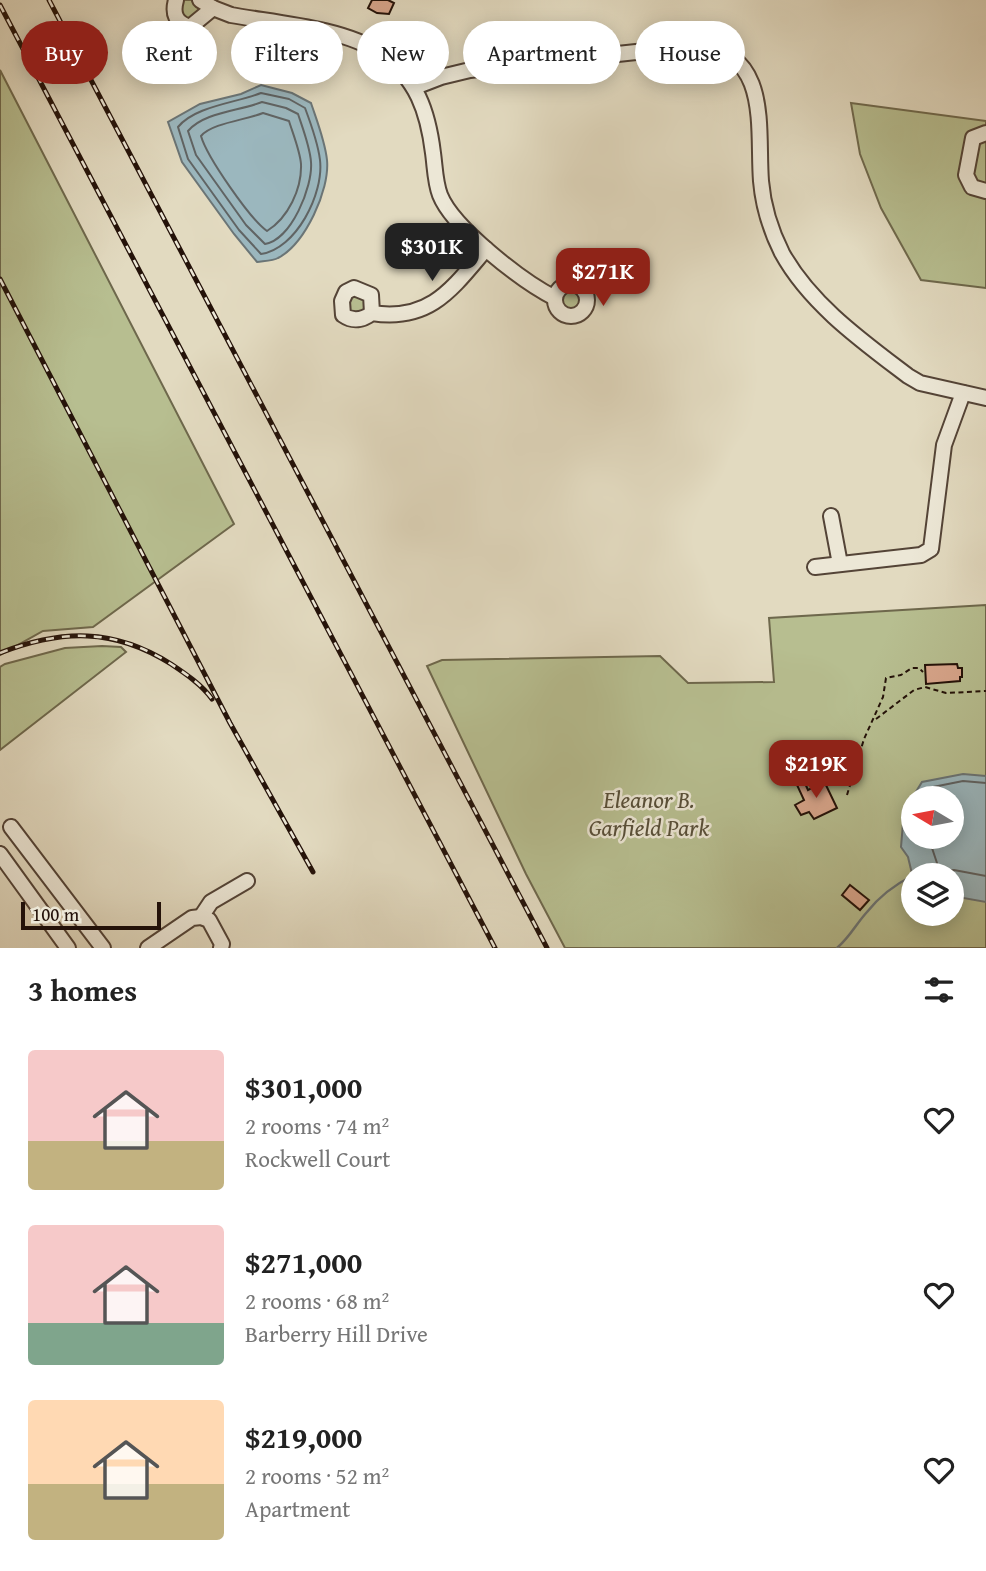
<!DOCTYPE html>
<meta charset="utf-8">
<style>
:root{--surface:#fff;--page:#f6f6f6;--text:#222;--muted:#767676;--accent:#8f2418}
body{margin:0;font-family:"Gentium Book Plus",serif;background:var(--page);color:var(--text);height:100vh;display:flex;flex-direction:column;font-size:26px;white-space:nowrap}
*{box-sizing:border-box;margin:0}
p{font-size:23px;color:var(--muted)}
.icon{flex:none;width:38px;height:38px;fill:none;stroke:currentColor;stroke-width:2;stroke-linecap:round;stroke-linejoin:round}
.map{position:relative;height:948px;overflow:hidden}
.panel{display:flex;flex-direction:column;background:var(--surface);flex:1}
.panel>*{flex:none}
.guide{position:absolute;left:21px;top:21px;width:945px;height:63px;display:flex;gap:14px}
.needle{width:46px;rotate:280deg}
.fabs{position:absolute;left:901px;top:786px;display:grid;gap:14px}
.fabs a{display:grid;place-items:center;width:63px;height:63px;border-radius:50%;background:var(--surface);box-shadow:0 4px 18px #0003;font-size:35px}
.scale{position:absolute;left:21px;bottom:18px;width:140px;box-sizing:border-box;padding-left:7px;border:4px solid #241209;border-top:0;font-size:19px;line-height:24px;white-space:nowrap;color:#241209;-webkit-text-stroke:5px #ece7d6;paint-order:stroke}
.price{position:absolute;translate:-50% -60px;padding:0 16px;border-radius:14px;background:var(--accent);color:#fff;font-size:23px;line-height:46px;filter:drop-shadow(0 2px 4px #0008)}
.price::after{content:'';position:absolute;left:50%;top:42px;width:21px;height:16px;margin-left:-10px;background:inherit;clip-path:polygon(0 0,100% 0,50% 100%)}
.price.selected{background:#222;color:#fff}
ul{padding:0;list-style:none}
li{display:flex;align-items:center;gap:21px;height:175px;padding:0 28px}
li span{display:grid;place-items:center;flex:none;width:196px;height:140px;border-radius:7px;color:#555}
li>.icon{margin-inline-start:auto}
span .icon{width:84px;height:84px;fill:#fffc;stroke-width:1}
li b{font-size:30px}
h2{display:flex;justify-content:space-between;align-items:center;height:84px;padding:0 28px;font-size:30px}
.pill{padding:0 24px;border-radius:32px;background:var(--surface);box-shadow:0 4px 18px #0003;font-size:24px;line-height:63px}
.pill.selected{background:var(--accent);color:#fff}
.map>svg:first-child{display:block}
.green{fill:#b7be90;stroke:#6e684c;stroke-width:2;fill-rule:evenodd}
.water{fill:#9bb7be;stroke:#6b7576;stroke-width:2;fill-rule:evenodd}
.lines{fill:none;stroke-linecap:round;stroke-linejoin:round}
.shore{stroke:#606464;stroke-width:2}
.stream{stroke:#6b7576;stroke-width:2.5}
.building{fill:#d8a68c;stroke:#241209;stroke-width:2}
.minor-casing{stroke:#544437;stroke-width:18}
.path{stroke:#241209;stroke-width:2;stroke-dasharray:5 3.5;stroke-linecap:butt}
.minor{stroke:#ece7d6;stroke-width:14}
.rail-casing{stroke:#241209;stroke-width:5}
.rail{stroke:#ece7d6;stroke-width:2.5;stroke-dasharray:8;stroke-linecap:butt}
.labels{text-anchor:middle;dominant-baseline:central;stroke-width:5;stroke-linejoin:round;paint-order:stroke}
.park-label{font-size:24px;font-style:italic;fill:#574e38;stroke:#ece7d6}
</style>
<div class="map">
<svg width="986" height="948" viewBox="0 0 986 948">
<rect width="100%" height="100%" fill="#e2dac0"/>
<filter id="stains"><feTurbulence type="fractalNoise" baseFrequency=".00286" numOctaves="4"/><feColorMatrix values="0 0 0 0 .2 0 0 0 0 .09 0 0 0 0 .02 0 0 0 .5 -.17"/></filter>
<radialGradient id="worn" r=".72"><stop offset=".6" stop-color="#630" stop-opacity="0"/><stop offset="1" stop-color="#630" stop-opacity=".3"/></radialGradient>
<g class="green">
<polygon points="184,0 192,0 202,7 195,20 184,19 178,9"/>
<polygon points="0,70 234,524 93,627 43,631 0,655"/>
<polygon points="851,103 986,121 986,288 921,280 881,208 860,154"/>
<circle cx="571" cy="301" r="11"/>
<polygon points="363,293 367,308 361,313 348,313 349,295"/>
<path d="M 986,605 L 986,948 L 565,948 L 526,874 L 427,666 L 442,660 L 660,656 L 688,683 L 774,682 L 769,618 ZM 914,798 L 952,798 L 952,836 L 914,836 ZM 914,875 L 952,875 L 952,914 L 914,914 Z"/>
<polygon points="102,646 121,647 126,652 0,750 0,667 5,664 65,648"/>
</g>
<g class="water">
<path d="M 261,85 L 292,93 L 311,103 C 317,121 325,141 327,160 C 330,190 305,244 278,258 C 273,261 263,261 257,262 L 234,234 L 182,162 L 168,122 L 200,104 L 241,94 Z"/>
<path d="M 963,774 L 986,776 L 986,902 L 952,896 L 952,875 L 914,875 L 913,878 L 908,857 L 901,847 L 904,811 L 922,782 ZM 914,798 L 952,798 L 952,836 L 914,836 Z"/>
</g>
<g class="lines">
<g class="shore">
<path d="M 261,93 L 289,99 L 305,108 C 311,124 318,143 320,160 C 324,194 296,249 261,254 L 239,230 L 188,159 L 178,127 C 195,106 236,103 261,93 Z"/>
<path d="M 262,102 L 286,108 L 298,114 C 303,129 310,147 311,162 C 313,187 291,240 265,244 L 246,225 L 196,155 L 188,131 C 204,112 240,111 262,102 Z"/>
<path d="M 263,113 L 289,121 C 293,134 300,151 301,164 C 302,189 288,218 267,231 C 250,219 207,157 201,136 C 212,123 246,120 263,113 Z"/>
<polyline points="920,798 928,788 963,781 986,783"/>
<polyline points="928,836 940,872 954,870 986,876"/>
</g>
<path class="stream" d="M 837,948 C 850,937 856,924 867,912 C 879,897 894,885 912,876"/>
</g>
<g class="building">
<polygon points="372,0 388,0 394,3 389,14 377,13 368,8"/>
<polygon points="957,664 958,668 962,668 962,677 960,677 960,681 926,684 925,665"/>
<polygon points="804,781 808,790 824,781 837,808 814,819 809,812 801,815 795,805 804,800 797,785"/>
<polygon points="850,885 869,900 860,910 842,895"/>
</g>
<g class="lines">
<defs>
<g id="minor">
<path d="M 176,0 C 172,14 176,23 190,27 L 213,8"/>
<path d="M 200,0 L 213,8 L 231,15 C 275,23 344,28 380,53 C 417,78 428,112 433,153 C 435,167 435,182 440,195 C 453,228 523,282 555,298"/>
<path d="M 415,87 L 441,77 L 470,70 L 673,48 C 681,48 691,46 700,47 C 771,53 757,130 761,181 C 763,205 771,231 782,253 C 810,304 862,341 908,376 L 920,383 L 986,398"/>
<polyline points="986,133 973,138 966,175 972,187 986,191"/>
<circle cx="571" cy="300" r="16"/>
<path d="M 372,313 L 371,295 L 354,288 L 346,292 L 342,301 L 343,315 C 353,322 363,320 372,313 C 430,322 452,289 486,249"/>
<polyline points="831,516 840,564"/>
<polyline points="815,567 921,555 931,549 944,445 963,393"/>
<polyline points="11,827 103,948"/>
<polyline points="0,854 68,948"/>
<polyline points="201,917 211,902 247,881"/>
<polyline points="148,948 192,918 201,917 209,920 222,944 221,948"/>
</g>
</defs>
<use href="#minor" class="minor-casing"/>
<g class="path">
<polyline points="876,719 914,690 925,687 946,693 986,691"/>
<polyline points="847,795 864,739 883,697 886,678 901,675 912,668 919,668 923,672"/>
</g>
<use href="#minor" class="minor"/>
<defs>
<g id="rail">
<polyline points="49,0 547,948"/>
<polyline points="0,5 495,948"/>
<polyline points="0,279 230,723 313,872"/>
<path d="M 0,653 C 62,629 114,628 171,664 C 186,674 202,685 212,699"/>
</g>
</defs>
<use href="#rail" class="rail-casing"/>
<use href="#rail" class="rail"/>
</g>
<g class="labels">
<g class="park-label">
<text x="649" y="799">Eleanor B.<tspan x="649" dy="28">Garfield Park</tspan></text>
</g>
</g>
<rect width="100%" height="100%" filter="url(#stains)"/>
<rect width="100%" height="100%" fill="url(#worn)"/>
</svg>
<div class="fabs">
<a><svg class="needle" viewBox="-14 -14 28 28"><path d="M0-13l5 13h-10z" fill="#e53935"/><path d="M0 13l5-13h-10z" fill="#767676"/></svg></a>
<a><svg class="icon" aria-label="layers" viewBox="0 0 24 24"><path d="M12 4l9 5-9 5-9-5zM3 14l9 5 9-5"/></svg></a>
</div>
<div class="scale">100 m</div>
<b class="price selected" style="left:432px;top:283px">$301K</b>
<b class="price" style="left:603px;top:308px">$271K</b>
<b class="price" style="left:816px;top:800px">$219K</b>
<div class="guide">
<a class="pill selected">Buy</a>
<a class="pill">Rent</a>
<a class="pill">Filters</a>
<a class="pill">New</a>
<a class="pill">Apartment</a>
<a class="pill">House</a>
</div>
</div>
<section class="panel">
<h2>3 homes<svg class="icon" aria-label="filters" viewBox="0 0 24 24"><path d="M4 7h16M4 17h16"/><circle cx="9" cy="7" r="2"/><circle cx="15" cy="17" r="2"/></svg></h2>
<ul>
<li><span style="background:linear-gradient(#f6c9c9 65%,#c2b280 0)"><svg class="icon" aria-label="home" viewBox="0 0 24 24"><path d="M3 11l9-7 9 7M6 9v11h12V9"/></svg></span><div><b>$301,000</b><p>2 rooms · 74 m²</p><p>Rockwell Court</p></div><svg class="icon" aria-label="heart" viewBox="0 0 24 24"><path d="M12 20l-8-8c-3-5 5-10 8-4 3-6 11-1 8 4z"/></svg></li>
<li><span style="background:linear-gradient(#f6c9c9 70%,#7fa58c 0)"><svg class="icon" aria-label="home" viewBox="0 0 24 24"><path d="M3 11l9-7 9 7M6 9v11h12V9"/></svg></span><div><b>$271,000</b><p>2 rooms · 68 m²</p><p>Barberry Hill Drive</p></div><svg class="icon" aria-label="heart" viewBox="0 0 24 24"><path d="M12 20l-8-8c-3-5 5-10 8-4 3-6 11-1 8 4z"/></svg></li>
<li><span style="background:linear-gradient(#ffd9b3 60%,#c2b280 0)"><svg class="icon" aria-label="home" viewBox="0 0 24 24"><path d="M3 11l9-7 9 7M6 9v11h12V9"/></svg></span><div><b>$219,000</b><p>2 rooms · 52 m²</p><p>Apartment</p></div><svg class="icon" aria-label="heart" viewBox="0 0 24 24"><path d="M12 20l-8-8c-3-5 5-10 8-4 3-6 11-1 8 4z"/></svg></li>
</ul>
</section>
